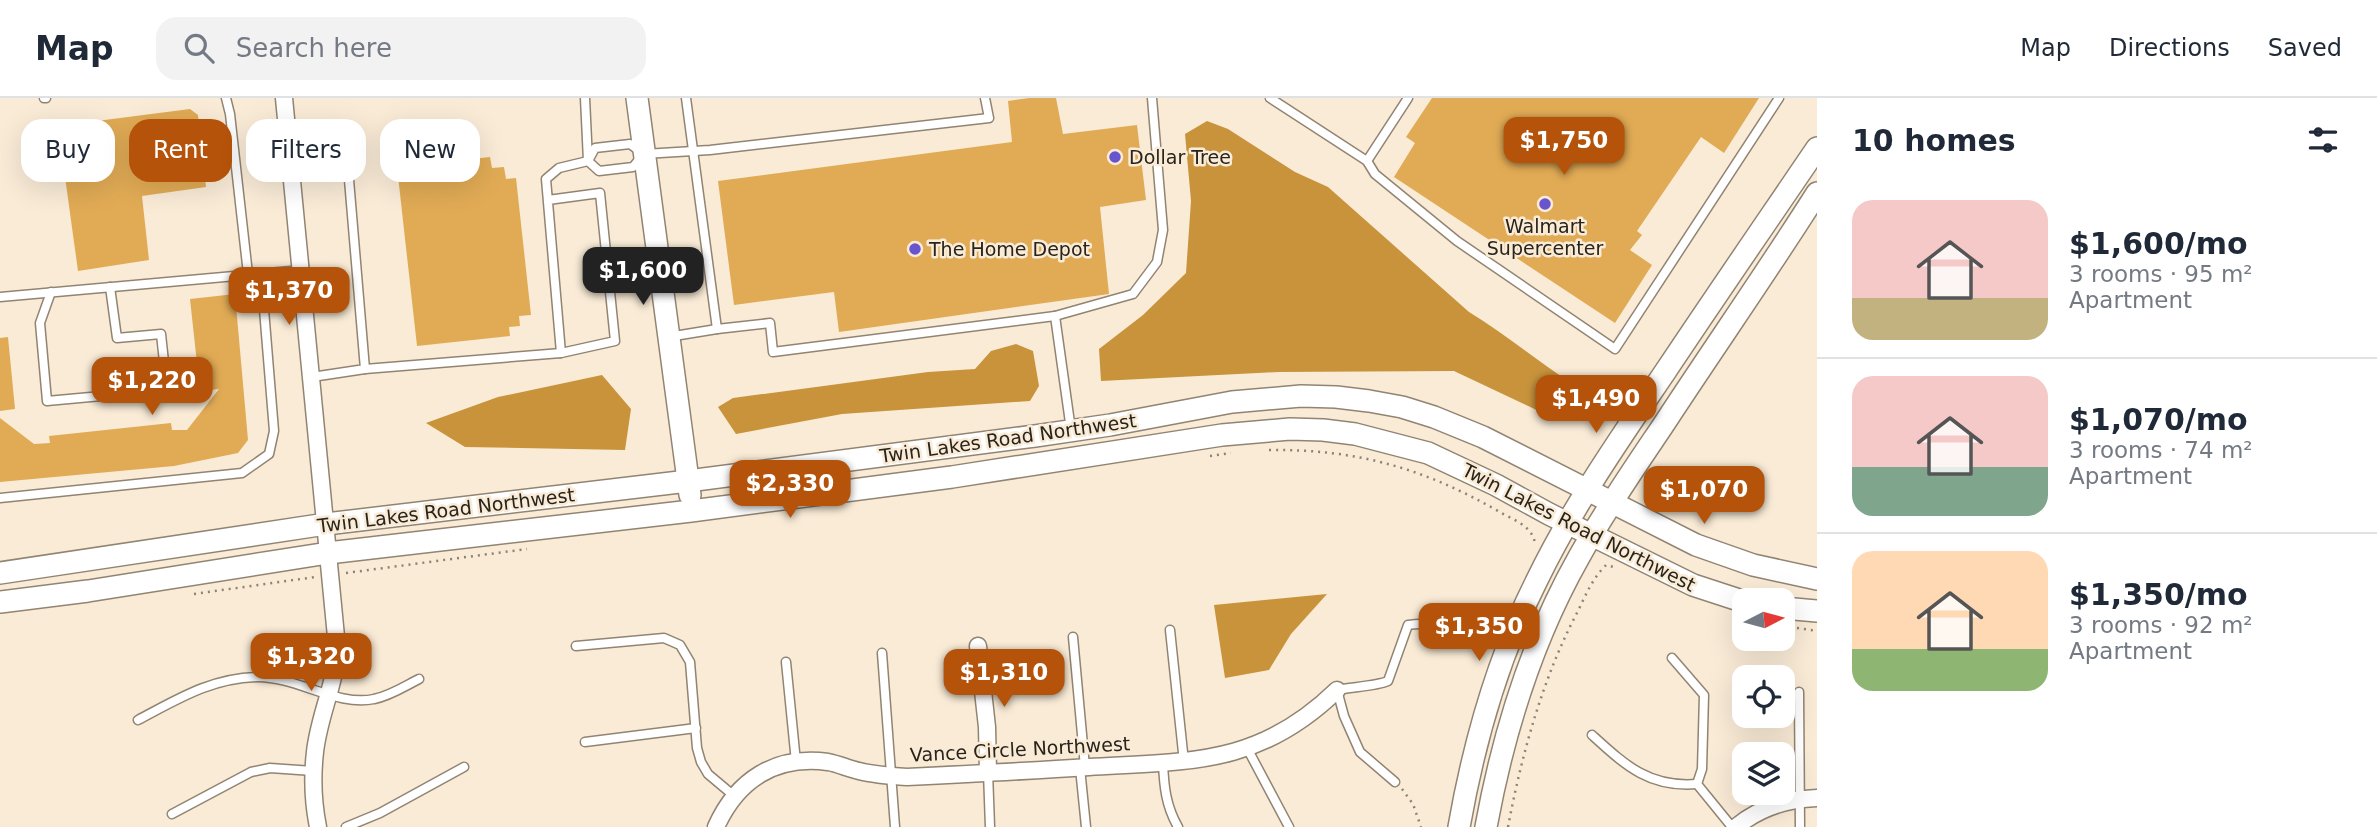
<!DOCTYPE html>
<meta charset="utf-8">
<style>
:root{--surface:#fff;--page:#f2f2f3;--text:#1f2937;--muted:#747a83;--line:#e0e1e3;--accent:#b45309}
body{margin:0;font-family:"DejaVu Sans",sans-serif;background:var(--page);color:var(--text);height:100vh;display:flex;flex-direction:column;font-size:26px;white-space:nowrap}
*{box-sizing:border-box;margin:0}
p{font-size:23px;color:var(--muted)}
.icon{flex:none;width:38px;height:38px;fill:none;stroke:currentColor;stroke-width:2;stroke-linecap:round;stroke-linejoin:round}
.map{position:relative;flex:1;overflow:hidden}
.panel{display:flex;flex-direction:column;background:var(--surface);width:560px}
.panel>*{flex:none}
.top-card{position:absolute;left:21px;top:21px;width:665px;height:63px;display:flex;gap:14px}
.needle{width:46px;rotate:84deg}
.buttons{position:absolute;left:1732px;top:490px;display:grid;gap:14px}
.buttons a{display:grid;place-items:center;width:63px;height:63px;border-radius:14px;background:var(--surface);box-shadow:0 7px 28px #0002;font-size:35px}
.price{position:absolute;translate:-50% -60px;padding:0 16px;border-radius:14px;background:var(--accent);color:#fff;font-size:23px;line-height:46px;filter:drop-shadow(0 2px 4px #0008)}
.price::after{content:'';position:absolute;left:50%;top:42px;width:21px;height:16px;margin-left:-10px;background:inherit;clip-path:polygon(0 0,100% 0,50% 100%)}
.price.active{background:#222;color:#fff}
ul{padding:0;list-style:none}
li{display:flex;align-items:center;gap:21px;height:175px;padding:0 35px}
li+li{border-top:2px solid var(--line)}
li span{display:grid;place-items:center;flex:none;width:196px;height:140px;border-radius:21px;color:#555}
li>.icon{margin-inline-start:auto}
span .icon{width:84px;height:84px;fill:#fffc;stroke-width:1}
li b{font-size:30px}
h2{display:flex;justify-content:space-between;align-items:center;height:84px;padding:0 35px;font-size:30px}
.tag{padding:0 24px;border-radius:21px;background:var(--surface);box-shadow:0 7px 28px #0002;font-size:24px;line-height:63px}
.tag.active{background:var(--accent);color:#fff}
header{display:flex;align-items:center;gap:42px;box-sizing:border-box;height:98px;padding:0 35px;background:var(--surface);border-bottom:2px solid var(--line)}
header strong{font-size:33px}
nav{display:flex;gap:38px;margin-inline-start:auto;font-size:24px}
.search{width:490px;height:63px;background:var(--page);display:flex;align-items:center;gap:18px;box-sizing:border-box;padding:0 24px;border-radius:21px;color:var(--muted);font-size:26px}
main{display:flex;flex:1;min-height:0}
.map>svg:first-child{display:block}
.water{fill:#c8933b}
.building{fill:#e1ab55}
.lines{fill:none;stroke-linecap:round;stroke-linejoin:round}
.lane-casing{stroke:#918472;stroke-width:11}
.street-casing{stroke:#918472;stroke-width:19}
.secondary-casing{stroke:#918472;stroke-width:24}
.path{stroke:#8d8375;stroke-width:2.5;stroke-dasharray:2 5;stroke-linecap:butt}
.lane{stroke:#fff;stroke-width:8}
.street{stroke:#fff;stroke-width:16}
.secondary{stroke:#fff;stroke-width:21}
.poi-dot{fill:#6a54ce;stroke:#f9ebd6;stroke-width:2.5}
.labels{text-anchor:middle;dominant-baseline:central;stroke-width:5;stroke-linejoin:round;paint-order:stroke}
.poi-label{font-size:19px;fill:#28231b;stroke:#f9ebd6;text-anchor:start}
.street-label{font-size:19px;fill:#28231b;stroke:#f9ebd6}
</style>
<header>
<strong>Map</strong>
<div class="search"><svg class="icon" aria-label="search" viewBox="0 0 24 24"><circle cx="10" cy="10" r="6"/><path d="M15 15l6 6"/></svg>Search here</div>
<nav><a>Map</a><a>Directions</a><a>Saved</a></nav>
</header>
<main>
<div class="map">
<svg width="1817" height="729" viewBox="0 0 1817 729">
<rect width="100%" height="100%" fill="#f9ebd6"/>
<g class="water">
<path d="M 1207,23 L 1228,31 L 1295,74 L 1328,89 L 1469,214 C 1505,236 1537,263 1573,286 L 1575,308 L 1563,315 L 1547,317 L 1454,273 L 1278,274 L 1101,283 L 1099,251 L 1143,217 L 1186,175 L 1191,103 L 1185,36 Z"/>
<polygon points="1016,246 1033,253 1039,288 1030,303 842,316 736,336 718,309 733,300 928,274 975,271 991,253"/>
<polygon points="602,277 631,311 625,352 465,349 426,325 498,299"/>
<polygon points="1327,496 1291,536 1269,572 1225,580 1214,507"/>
</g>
<g class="building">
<polygon points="1029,0 1056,0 1063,36 1137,27 1146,102 1100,109 1109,196 839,234 834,194 734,207 718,83 1012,44 1008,3"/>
<polygon points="1432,0 1759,0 1724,55 1701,39 1637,133 1642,137 1630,152 1652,167 1615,225 1394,79 1415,45 1406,39"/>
<polygon points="190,11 198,17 206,89 142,98 149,162 78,173 58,28"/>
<polygon points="490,59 492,70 504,69 506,81 516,80 531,217 519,218 520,228 509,229 510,238 417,248 397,69"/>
<polygon points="235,196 248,342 238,355 174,368 0,384 0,320 34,346 50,345 49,338 171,325 172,332 187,332 219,291 200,293 190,201"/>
<polygon points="8,239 15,311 0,313 0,240"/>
</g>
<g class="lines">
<defs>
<g id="lane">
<polyline points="44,0 46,0"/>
<polyline points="226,0 230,16 248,176"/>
<polyline points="585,0 588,63 599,73 633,69 642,58"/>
<polyline points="686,0 717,231 770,225 773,254 1055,218 1133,196 1157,164 1163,132 1152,0"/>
<polyline points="1270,0 1367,63 1375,76 1457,143 1615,251 1779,0"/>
<polyline points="1367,63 1408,0"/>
<polyline points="292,64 347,58 365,271 312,279"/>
<polyline points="548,102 600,95 615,243 561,255 546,81 559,70 588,63 595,50 630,46 644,56 710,52 989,20 985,0"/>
<polyline points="51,194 40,225 47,303 167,292 161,236 117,240 110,189"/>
<polyline points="0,199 302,172"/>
<polyline points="1055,218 1071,332"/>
<polyline points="668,239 717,231"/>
<polyline points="365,271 561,255"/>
<polyline points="0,400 242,375 269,356 274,333 261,175"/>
<polyline points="1170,532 1184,664"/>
<polyline points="1073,539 1085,669"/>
<polyline points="576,548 664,540 680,547 690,564 697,650 701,664 708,676 733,697"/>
<polyline points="882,555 895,729"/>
<polyline points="1672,560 1704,597 1702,671 1697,686 1732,729"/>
<polyline points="786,564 796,664"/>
<polyline points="1799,594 1800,729"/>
<path d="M 138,622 C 178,601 211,580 258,579 C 297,579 338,609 374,601 C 390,598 405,588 419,581"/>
<path d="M 1592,637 C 1625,667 1649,690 1697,686"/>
<polyline points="585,644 696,630"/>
<polyline points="1247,650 1289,729"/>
<path d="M 1163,665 C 1164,689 1166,708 1178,729"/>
<polyline points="1080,670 1086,729"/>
<polyline points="988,674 990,729"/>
<path d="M 1395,684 L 1360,654 L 1344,618 L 1337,592 C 1351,589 1377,588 1388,583 L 1408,527 C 1425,524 1452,529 1464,515 L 1482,514"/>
<polyline points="172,716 251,674 270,670 313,673"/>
<polyline points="346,729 380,715 464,669"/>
</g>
<g id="street">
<path d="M 284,0 L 337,549 C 336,586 319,617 315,654 C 312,680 313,704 318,729"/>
<polyline points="978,548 987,629 988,674"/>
<path d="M 716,729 C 737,682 775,657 828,664 C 839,666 849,671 859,673 C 875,677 891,678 907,679 C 968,676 1029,673 1089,669 C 1190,663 1259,668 1337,592"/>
<path d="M 1736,729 C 1759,710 1787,701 1817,700"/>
</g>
<g id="secondary">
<polyline points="637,0 690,397"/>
<polyline points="0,475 326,426 688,383 1035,338 1110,327 1232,304 1301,298 1336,299 1369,303 1402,309 1434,319 1483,339 1696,447 1753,467 1817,481"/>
<polyline points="0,504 88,493 328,455 691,413 952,379 1222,337 1290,331 1323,332 1355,336 1428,355 1496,387 1549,416 1693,487 1745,504"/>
<polyline points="1783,510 1817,513"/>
<path d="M 1459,729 C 1474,644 1498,559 1537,482 C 1573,408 1619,342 1665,274 C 1715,199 1766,125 1817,50"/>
<path d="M 1486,729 C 1503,636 1532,542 1579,459 C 1604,414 1633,372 1662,329 C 1713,251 1767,174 1817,95"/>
</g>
</defs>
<use href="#lane" class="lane-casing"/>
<use href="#street" class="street-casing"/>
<use href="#secondary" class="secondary-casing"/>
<g class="path">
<path d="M 1269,352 C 1356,351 1423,370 1498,413 C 1513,422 1534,428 1535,447"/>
<polyline points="1210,358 1231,355"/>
<polyline points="346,475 527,451"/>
<polyline points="194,496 315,479"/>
<polyline points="1797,530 1817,533"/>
<polyline points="1402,691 1413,706 1421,729"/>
<path d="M 1508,729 C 1522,655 1543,579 1578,513 C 1586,496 1593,480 1606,467 L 1614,469"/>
</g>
<use href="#lane" class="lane"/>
<use href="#street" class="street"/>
<use href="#secondary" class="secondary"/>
</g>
<g class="poi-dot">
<circle cx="1115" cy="59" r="7"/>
<circle cx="1545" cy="106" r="7"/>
<circle cx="915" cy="151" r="7"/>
</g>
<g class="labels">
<g class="poi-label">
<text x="1129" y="59">Dollar Tree</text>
<text x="1545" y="128" text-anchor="middle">Walmart<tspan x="1545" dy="22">Supercenter</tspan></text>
<text x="929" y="151">The Home Depot</text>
</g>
<g class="street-label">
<text transform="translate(1008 340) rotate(-8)">Twin Lakes Road Northwest</text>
<text transform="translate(446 412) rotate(-7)">Twin Lakes Road Northwest</text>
<text transform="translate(1579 429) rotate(27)">Twin Lakes Road Northwest</text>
<text transform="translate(1020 651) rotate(-3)">Vance Circle Northwest</text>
</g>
</g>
</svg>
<div class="buttons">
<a><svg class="needle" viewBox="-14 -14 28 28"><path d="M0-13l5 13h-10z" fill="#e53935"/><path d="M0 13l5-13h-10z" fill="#747a83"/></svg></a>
<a><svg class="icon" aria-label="locate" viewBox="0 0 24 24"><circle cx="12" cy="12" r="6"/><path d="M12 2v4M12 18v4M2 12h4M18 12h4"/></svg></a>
<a><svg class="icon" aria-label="layers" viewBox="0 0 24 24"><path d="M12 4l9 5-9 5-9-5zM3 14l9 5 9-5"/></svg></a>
</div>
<b class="price" style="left:1564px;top:79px">$1,750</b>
<b class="price active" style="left:643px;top:209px">$1,600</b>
<b class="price" style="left:289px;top:229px">$1,370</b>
<b class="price" style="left:152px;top:319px">$1,220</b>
<b class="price" style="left:1596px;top:337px">$1,490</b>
<b class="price" style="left:790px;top:422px">$2,330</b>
<b class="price" style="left:1704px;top:428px">$1,070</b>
<b class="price" style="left:1479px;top:565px">$1,350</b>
<b class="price" style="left:311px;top:595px">$1,320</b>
<b class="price" style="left:1004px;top:611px">$1,310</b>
<div class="top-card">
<a class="tag">Buy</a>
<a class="tag active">Rent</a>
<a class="tag">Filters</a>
<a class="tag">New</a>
</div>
</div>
<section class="panel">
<h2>10 homes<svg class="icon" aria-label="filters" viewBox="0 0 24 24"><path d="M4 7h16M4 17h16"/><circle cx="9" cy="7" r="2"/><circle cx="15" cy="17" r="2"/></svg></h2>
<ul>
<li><span style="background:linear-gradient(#f6c9c9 70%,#c2b280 0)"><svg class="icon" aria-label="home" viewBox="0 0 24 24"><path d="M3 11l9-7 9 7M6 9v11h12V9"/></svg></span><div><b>$1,600/mo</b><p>3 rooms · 95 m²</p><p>Apartment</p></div></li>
<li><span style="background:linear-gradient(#f6c9c9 65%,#7fa58c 0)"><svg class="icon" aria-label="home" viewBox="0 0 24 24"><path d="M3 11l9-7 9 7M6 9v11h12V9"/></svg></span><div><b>$1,070/mo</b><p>3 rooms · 74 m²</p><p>Apartment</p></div></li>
<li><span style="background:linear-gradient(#ffd9b3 70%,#8fb573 0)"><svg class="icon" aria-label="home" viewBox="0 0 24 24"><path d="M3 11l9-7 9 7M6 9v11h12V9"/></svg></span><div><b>$1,350/mo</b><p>3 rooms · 92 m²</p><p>Apartment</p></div></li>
</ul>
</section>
</main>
